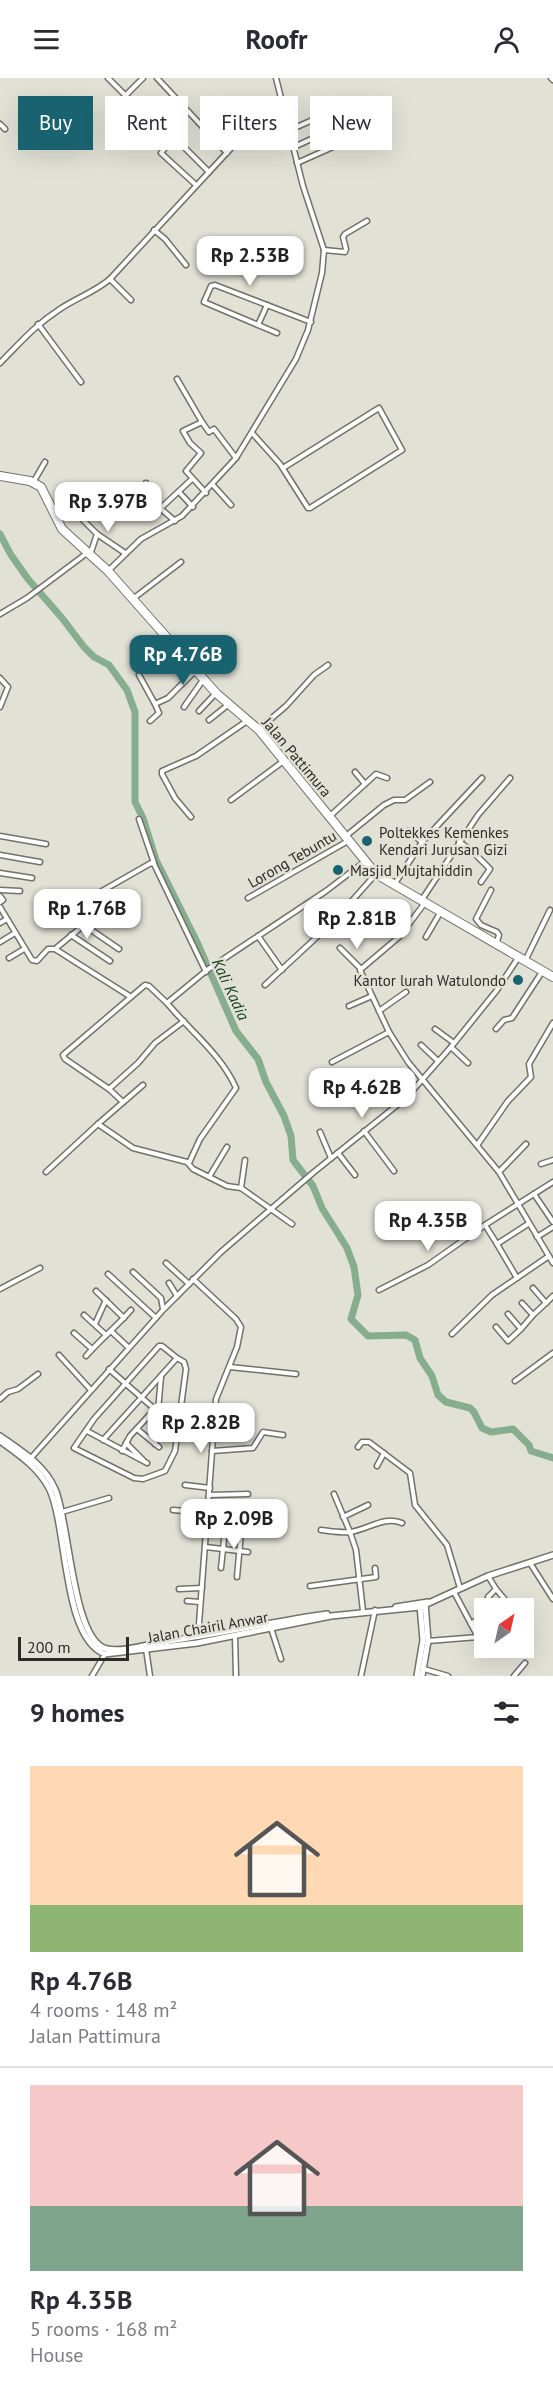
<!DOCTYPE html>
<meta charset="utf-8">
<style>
:root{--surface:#fff;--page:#f7f7f7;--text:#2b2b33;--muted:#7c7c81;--line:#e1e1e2;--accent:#196270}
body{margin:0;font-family:"PT Sans",sans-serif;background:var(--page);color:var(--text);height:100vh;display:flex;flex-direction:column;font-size:22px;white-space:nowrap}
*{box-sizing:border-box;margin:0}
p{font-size:20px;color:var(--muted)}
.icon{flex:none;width:33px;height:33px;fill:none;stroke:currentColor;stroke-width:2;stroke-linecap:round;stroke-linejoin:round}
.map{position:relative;height:1598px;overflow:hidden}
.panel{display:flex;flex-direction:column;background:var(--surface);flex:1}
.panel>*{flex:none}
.guide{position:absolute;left:18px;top:18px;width:518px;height:54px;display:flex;gap:12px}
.needle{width:39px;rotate:34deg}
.controls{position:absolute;left:474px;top:1520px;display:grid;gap:12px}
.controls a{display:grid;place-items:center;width:60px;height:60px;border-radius:0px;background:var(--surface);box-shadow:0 6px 24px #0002;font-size:30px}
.scale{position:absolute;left:18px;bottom:15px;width:111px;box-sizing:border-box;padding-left:6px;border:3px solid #2b2b27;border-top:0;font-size:16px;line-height:21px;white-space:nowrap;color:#2b2b27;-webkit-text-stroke:4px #e1e1d6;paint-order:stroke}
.price{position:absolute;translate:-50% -51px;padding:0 14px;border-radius:12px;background:#fff;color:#222;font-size:20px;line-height:39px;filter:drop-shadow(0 2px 3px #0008)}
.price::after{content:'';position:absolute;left:50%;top:36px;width:18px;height:14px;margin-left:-9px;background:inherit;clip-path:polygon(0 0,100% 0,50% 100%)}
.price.selected{background:var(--accent);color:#fff}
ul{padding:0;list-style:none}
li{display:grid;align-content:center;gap:12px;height:318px;padding:0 30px}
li+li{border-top:2px solid var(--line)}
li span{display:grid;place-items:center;height:186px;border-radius:0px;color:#555}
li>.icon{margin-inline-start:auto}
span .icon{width:108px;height:108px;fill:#fffc;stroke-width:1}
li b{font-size:26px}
h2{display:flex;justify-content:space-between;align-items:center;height:72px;padding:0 30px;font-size:26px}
.tag{padding:0 21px;border-radius:0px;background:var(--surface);box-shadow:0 6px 24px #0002;font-size:21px;line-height:54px}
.tag.selected{background:var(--accent);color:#fff}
header{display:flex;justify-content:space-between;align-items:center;height:78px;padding:0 30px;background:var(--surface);font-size:27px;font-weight:600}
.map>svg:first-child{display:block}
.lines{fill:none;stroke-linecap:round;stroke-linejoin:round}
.river{stroke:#86ad8d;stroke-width:7}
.street-casing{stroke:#717268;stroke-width:7}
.secondary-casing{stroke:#717268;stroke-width:8}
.highway-casing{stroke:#717268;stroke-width:10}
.street{stroke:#fff;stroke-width:4}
.secondary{stroke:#fff;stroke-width:5}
.highway{stroke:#fff;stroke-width:8}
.poi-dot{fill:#196270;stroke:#e1e1d6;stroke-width:2}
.labels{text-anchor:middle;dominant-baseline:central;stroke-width:5;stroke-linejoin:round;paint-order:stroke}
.street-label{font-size:15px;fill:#2b2b27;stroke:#e1e1d6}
.poi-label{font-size:15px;fill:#2b2b27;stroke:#e1e1d6;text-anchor:start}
.water-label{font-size:16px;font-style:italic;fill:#0e3c1c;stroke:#e1e1d6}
</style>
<header><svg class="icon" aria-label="menu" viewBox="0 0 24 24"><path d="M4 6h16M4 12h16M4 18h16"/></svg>Roofr<svg class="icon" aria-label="person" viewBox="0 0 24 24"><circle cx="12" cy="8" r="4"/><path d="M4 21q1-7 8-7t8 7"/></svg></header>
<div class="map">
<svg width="553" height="1598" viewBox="0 0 553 1598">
<rect width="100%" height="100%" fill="#e1e1d6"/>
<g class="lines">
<polyline class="river" points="0,456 11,477 28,501 62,540 84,569 94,579 109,587 127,612 135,634 135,724 143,740 156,782 197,864 236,953 258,981 266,1004 284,1038 291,1058 293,1082 313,1108 322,1130 347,1170 354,1189 358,1217 351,1241 368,1258 406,1257 415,1262 420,1280 432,1298 438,1317 446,1324 470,1330 474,1334 482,1350 491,1354 513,1351 529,1367 531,1373 553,1380"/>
<defs>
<g id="street">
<polyline points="108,0 140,32 176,61"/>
<polyline points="157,0 227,75"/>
<polyline points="551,0 553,2"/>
<polyline points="125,18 143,0"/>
<polyline points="0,46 5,51"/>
<polyline points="290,52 353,24"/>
<polyline points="294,69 361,38"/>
<polyline points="297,85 369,53"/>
<polyline points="196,107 161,75 172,61 176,61 209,94"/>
<polyline points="154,152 165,161 186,187"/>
<polyline points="324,172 345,174 346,171 343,159 345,156 367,143"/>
<polyline points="110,201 131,222"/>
<polyline points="38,246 81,304"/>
<polyline points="258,247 267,227"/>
<polyline points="277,255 204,224 211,208 215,207 311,244"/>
<path d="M 0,285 C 22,263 34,248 60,231 C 76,220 95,214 110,201 L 234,67 L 263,43 L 285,30"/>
<polyline points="177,301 202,344 183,353 190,365 201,375 186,393 206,415"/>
<polyline points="202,344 209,354 214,351 236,380"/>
<polyline points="253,356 280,386 308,430 310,430 402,372 379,330 283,390"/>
<polyline points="34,403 45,384"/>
<polyline points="146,405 145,417 175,443"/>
<polyline points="213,407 231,427"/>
<polyline points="179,414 193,429"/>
<polyline points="163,428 192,401"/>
<polyline points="83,442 97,456 90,477"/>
<polyline points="97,456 125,475"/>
<polyline points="108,493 141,461 182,438 236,380 296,281 308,252 322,195 324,172 303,108 276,0"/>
<polyline points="134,520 181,484"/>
<polyline points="0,536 27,520 87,475"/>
<polyline points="139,597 155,626 168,620 195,593"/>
<polyline points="0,600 8,609 0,629"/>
<polyline points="184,629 203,602"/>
<polyline points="199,633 216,615"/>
<polyline points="209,642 229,626"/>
<polyline points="150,643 159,635 155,626"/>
<polyline points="259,651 286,628 314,597 328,587"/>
<polyline points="355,694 365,706"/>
<polyline points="231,722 285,682"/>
<polyline points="330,738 376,696 387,700"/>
<polyline points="191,739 175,720 162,696 162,693 196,678 247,643"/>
<polyline points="139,741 154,785"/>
<polyline points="408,753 422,764"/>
<polyline points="0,758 46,766"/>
<polyline points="346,758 384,727 394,722 405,722 430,704"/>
<polyline points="459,764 472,773 490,791 481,804"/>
<polyline points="0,777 40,784"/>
<polyline points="0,795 32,800"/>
<polyline points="394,807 422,764 482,700"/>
<polyline points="0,812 20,813"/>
<polyline points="491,812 476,841 481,847 497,854 499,857 496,867"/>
<polyline points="95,817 151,785 154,786 206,894"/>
<polyline points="0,818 3,822 0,824"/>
<polyline points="248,820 348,763"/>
<polyline points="421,823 478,737 510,700"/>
<polyline points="424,826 400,858 360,892 389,954 408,984 499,1094 553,1185"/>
<polyline points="0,829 32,882 37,883 48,871 55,871 131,919"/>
<polyline points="340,837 355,851"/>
<polyline points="0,845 7,841"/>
<polyline points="84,847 92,840"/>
<polyline points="71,857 110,883"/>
<polyline points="258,858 282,892"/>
<polyline points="426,859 440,835"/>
<polyline points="0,864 15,855"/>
<polyline points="340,870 360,890"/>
<polyline points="55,871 84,847 119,871"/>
<polyline points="9,880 24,871"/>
<polyline points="525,883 550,832"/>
<polyline points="265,907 332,845 375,797"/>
<path d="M 167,925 C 190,953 221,976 236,1010 L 200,1061 L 189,1085"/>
<polyline points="349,928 372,918"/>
<polyline points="379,933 406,914"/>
<polyline points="435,951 454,965"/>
<polyline points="496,951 504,942 512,940 542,894"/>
<polyline points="421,967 438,983"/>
<polyline points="451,969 468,985"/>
<polyline points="332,984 389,954"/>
<polyline points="143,1007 98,1046 133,1070 187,1084 193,1091 227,1108 241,1110 292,1146"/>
<polyline points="109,1011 138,985 155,965 184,943"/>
<polyline points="123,1024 109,1011 65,981 63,977 145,907 149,908 167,925 207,892 326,813 364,784"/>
<polyline points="364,1053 394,1093"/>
<polyline points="320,1054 331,1080"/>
<polyline points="478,1066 508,1023 531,999 529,986 553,945"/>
<polyline points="338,1075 355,1097"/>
<polyline points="541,1086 553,1082"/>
<polyline points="46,1094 98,1046"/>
<polyline points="499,1094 526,1066"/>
<polyline points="209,1099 227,1069"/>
<polyline points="241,1110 245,1082"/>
<polyline points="534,1116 553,1144"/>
<polyline points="537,1159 553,1149"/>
<polyline points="497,1166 485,1147 553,1104"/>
<polyline points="166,1185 189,1206"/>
<polyline points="133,1194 161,1220 163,1231"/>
<polyline points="108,1196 156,1240"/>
<polyline points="517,1200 497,1166 528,1146"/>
<polyline points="193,1201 236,1241 241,1249 237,1269 216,1321 198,1559"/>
<polyline points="169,1205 177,1218"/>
<polyline points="533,1210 546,1225 553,1218"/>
<polyline points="0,1211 40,1190"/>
<polyline points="379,1212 428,1187 485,1147"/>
<polyline points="96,1213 124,1240"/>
<polyline points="522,1225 533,1237 546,1225"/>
<polyline points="508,1236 521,1251 533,1237"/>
<polyline points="84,1237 106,1257"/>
<polyline points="95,1246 106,1222"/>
<polyline points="496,1249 508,1263 521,1251"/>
<polyline points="112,1254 128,1269"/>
<polyline points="74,1255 92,1271"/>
<polyline points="452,1256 492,1217 549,1178"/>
<polyline points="59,1277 90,1311"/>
<path d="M 86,1278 C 101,1261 116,1249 131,1232"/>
<polyline points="230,1289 296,1296"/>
<polyline points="109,1291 158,1334 177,1345"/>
<polyline points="515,1303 553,1275"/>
<polyline points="0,1321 8,1314 18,1311 38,1296"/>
<polyline points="137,1351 159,1369"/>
<polyline points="87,1353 147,1385"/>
<polyline points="103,1362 177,1280 184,1284 186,1291 175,1373 165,1393 143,1401 134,1400 74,1370 94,1341 159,1268 162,1268 177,1280"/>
<polyline points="126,1365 143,1382"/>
<polyline points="155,1366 161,1299"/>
<polyline points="358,1369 362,1364 369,1364 410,1395 415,1427 447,1467 460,1510"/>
<polyline points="122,1373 130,1358 155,1331"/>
<polyline points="212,1373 253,1370 263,1354 283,1357"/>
<polyline points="31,1380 163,1232 221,1174 314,1094 406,1020 451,969 497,912 518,880"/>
<polyline points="377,1388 384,1375"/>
<polyline points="185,1407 210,1410"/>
<polyline points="334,1416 350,1454 356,1472 363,1533"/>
<polyline points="210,1417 248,1416"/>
<polyline points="208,1428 263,1435"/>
<polyline points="173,1432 208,1435"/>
<polyline points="62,1434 109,1420"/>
<polyline points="343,1439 368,1427"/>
<path d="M 321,1452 C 330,1453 341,1455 350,1454 C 367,1452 385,1437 402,1445"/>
<polyline points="206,1469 248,1474"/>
<polyline points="530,1485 553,1521"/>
<polyline points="221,1490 225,1452"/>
<polyline points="488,1498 496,1511 488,1519 493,1527 492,1530"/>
<polyline points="237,1499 241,1455"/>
<polyline points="310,1508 376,1499 375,1490"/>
<polyline points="179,1511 202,1510"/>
<polyline points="496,1511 512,1530"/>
<polyline points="187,1523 200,1524"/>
<polyline points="471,1546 484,1537"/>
<polyline points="271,1550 281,1581"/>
<polyline points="235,1558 236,1598"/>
<polyline points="428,1563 478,1559 454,1514"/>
<polyline points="146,1571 150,1598"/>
<polyline points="424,1591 448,1598"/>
<polyline points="92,1598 105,1576"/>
<polyline points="361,1598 375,1532"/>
<polyline points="514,1598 525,1585"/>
</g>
<g id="secondary">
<path d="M 0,1358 C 21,1373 44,1386 55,1411 C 69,1441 72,1564 107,1571 C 121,1574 142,1568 156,1565 C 214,1557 270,1544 327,1536"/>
<path d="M 0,1363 C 18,1376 38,1389 49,1410 C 68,1448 62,1560 105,1576 L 197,1565 L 331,1538 L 420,1529 L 488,1498 L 553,1477"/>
<polyline points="396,1529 428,1524"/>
<polyline points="417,1598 423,1562 420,1528"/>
<polyline points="422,1598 428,1563 425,1525"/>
</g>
<polyline id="highway" points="0,398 30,403 41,409 62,451 108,493 216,615 259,652 376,796 553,899"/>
</defs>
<use href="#street" class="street-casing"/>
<use href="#secondary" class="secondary-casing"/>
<use href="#highway" class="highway-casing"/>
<use href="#street" class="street"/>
<use href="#secondary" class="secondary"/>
<use href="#highway" class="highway"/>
</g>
<g class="poi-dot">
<circle cx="367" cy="763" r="6"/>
<circle cx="338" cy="792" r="6"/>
<circle cx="518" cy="902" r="6"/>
</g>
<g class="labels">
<g class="street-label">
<text transform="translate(297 679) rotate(50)">Jalan Pattimura</text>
<text transform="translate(292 781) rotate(-30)">Lorong Tebuntu</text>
<text transform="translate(208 1549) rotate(-10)">Jalan Chairil Anwar</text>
</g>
<g class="poi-label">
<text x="379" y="754">Poltekkes Kemenkes<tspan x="379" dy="17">Kendari Jurusan Gizi</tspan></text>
<text x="350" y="792">Masjid Mujtahiddin</text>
<text x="506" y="902" text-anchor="end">Kantor lurah Watulondo</text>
</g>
<g class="water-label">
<text transform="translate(231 911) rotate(65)">Kali Kadia</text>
</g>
</g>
</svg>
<div class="controls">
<a><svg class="needle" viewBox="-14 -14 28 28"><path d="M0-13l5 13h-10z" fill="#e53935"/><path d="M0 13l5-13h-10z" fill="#7c7c81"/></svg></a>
</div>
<div class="scale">200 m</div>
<b class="price" style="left:250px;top:209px">Rp 2.53B</b>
<b class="price" style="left:108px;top:455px">Rp 3.97B</b>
<b class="price selected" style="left:183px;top:608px">Rp 4.76B</b>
<b class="price" style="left:87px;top:862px">Rp 1.76B</b>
<b class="price" style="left:357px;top:872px">Rp 2.81B</b>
<b class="price" style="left:362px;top:1041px">Rp 4.62B</b>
<b class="price" style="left:428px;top:1174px">Rp 4.35B</b>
<b class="price" style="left:201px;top:1376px">Rp 2.82B</b>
<b class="price" style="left:234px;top:1472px">Rp 2.09B</b>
<div class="guide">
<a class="tag selected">Buy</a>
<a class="tag">Rent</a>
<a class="tag">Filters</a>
<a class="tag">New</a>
</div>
</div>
<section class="panel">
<h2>9 homes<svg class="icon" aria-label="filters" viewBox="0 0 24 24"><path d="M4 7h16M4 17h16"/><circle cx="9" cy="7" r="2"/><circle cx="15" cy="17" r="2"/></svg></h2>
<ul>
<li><span style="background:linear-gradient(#ffd9b3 75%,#8fb573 0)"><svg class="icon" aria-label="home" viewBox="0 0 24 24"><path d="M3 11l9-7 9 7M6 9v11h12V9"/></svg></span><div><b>Rp 4.76B</b><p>4 rooms · 148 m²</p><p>Jalan Pattimura</p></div></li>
<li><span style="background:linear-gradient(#f6c9c9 65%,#7fa58c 0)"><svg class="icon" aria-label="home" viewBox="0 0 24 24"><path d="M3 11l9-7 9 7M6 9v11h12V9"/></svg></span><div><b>Rp 4.35B</b><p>5 rooms · 168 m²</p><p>House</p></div></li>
</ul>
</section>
